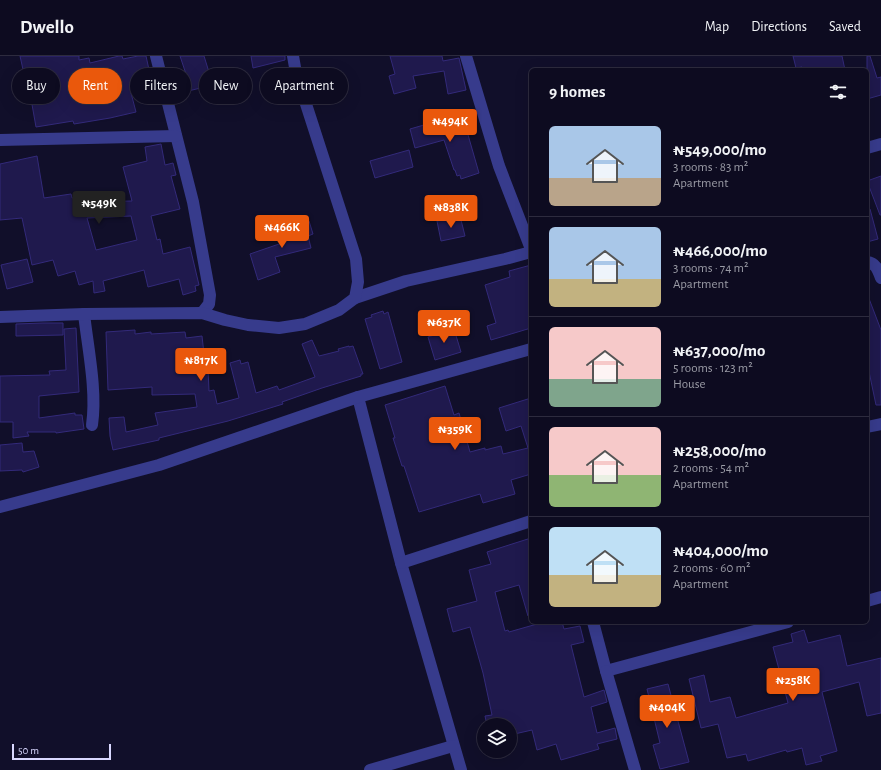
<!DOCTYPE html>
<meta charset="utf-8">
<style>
:root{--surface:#0d0b20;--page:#161429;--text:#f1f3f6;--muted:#9a9ba5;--line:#2d2b3e;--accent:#ea580c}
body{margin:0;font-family:"Alegreya Sans",sans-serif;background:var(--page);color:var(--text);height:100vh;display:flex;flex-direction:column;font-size:15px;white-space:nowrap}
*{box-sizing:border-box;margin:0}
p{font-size:13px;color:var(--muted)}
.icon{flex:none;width:22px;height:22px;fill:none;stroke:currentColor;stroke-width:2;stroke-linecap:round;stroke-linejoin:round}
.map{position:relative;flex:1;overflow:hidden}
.sheet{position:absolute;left:529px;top:12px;width:340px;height:556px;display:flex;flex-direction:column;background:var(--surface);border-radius:6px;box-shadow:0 4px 16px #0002,0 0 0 1px var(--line)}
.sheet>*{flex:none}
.guide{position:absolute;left:12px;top:12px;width:380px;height:36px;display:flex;gap:8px}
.tools{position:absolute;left:477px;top:662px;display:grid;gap:8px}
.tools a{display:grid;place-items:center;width:40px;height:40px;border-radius:50%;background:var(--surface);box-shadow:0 4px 16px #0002,0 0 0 1px var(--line);font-size:20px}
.scale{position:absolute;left:12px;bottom:10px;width:99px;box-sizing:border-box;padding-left:4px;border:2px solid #d9d8ff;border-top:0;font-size:11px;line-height:14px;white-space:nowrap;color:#d9d8ff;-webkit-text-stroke:3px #110f2a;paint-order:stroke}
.price{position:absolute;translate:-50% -34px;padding:0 9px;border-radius:4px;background:var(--accent);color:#fff;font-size:13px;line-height:26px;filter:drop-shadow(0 1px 2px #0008)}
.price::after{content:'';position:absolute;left:50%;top:24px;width:12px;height:9px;margin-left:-6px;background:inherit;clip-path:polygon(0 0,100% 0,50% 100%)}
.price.current{background:#222;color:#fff}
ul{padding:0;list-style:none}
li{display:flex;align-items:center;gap:12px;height:100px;padding:0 20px}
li+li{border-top:1px solid var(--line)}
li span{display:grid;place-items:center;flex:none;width:112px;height:80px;border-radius:6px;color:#555}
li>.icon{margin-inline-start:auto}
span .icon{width:48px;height:48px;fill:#fffc;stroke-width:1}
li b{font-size:17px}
h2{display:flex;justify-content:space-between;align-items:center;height:48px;padding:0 20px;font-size:17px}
.tag{padding:0 14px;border-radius:18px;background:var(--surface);box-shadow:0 4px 16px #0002,0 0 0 1px var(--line);font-size:14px;line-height:36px}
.tag.current{background:var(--accent);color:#fff}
header{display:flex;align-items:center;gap:24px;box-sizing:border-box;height:56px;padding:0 20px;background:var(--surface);border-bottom:1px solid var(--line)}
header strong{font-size:19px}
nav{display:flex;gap:22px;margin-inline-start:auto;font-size:14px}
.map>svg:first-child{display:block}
.building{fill:#1f194d;stroke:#332a7a;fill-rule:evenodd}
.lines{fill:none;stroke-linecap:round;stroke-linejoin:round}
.street{stroke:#373b8c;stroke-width:12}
</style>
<header>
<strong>Dwello</strong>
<nav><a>Map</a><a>Directions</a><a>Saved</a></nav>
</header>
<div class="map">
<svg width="881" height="714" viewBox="0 0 881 714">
<rect width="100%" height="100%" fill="#110f2a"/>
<g class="building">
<polygon points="20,0 79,0 79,4 89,2 90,7 119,0 122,0 123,3 138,0 146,0 153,32 131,37 136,56 110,62 74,68 73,65 36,71 28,26 26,27"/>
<polygon points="180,0 204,0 213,29 184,36 180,23 187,21"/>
<polygon points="251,0 285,0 285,4 253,12"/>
<polygon points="390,0 442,0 443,5 459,2 466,34 448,38 444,15 413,20 416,32 394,38 389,20 395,18"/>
<polygon points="793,0 842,0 845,14 803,14 802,11 796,12"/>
<polygon points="867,0 870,0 877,22 881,21 881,39 867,43"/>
<polygon points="462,58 479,117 461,123 460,119 457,120 455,114 454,114 444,84 415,92 410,73"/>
<path d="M 161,88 L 165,109 L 173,107 L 176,119 L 171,120 L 180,153 L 151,160 L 157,184 L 160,183 L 163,198 L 190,191 L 199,229 L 195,230 L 196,235 L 183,239 L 179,223 L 148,231 L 144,214 L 103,225 L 105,235 L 94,237 L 93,225 L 79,229 L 75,215 L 58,220 L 53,204 L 32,209 L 22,162 L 0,164 L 0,108 L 37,100 L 44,142 L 71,138 L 72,142 L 82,140 L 83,146 L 132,145 L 123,111 L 147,105 L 145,91 ZM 131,160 L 137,184 L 96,194 L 87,162 Z"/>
<polygon points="409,94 413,111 375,122 370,105"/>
<polygon points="881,120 881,159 880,159 867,125"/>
<polygon points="870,153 878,183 867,186 867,154"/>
<polygon points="460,160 465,180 441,185 437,165"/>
<polygon points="309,165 313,178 308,180 311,192 275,201 280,216 258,224 250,198 282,187 278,174"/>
<polygon points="27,203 33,226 7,233 1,209"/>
<polygon points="531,209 531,272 491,284 487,270 496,267 485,229 510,221 509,215"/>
<polygon points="867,240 868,240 881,274 881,349 876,349 867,306"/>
<polygon points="383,255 384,258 388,256 402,306 380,313 365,263 372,261 371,259"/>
<polygon points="43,267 63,267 63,279 16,280 16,268"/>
<polygon points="76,272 79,336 39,340 39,362 75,357 75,359 82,359 84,373 56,377 56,376 27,376 29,380 13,382 13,366 0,366 0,320 50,319 49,315 66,314 64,273"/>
<polygon points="454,273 461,296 435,304 428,281"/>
<polygon points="135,274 135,278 151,276 151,278 185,276 186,282 202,280 204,298 209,297 211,311 208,312 209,335 214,334 217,348 239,342 230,307 240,304 241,308 248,306 256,337 277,330 279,334 315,321 302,288 312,284 319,300 339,295 338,293 349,290 349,291 353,290 363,318 361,318 361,320 322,332 282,346 283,348 228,365 159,382 159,384 113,394 110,380 109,362 124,361 126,376 158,369 155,357 197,351 195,338 152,339 152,331 108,334 106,276"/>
<polygon points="445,330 454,359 459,357 470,396 485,392 485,394 501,390 503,398 528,392 521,370 506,375 499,352 531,342 531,418 511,424 515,438 483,447 480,438 419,456 404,410 402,410 393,382 395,382 385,349"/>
<polygon points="22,387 23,396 34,395 39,411 23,416 22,414 0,415 0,389"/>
<polygon points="531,482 531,559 528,560 519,529 495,536 505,575 508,574 509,576 544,566 562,566 564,573 580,570 584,586 571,589 584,641 604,634 607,646 591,651 597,677 615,672 617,683 597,688 599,693 561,704 556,688 537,694 532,674 510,679 510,669 487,669 485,660 492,659 483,617 470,571 453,576 447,553 477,545 469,514 491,508 487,496"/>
<polygon points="804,574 808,587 840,579 847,610 881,602 881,657 867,660 859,626 822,636 837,695 820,700 822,705 806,709 802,692 787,696 786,694 748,705 746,698 727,702 718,668 701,672 689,623 704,619 710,646 730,641 736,662 788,647 773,591 793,586 791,578"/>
<polygon points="668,628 689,706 660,713 653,689 660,687 647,633"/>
</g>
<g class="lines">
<g class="street">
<polyline points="156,0 193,146 210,239 209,248 202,257"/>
<polyline points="466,0 499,110 531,193"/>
<polyline points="0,84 176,80"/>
<polyline points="867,92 881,88"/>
<path d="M 867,206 C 876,207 878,214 881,222"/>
<polyline points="355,242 406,225 505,203 531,196"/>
<path d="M 84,258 C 88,293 97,335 92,369"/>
<polyline points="0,261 84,258 202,257 225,264 248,269 279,272 305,268 339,254 355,242 358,226 356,203 296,17 293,0"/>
<polyline points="358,341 401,507 461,714"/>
<polyline points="867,371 881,368"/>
<polyline points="0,451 159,409 358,341 531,293"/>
<polyline points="401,507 531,465"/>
<polyline points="867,545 881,541"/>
<polyline points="593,566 606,615 788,566"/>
<polyline points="606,615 635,714"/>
<polyline points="370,714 453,690"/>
</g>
</g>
</svg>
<div class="tools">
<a><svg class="icon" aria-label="layers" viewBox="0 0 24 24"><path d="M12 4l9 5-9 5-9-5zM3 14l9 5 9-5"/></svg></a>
</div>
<div class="scale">50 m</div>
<b class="price" style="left:450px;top:87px">₦494K</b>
<b class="price current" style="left:99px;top:169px">₦549K</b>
<b class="price" style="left:451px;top:173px">₦838K</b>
<b class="price" style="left:282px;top:193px">₦466K</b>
<b class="price" style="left:444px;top:288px">₦637K</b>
<b class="price" style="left:201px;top:326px">₦817K</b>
<b class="price" style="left:455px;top:395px">₦359K</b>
<b class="price" style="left:793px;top:646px">₦258K</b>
<b class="price" style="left:667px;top:673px">₦404K</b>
<div class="guide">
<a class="tag">Buy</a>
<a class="tag current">Rent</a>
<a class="tag">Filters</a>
<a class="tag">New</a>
<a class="tag">Apartment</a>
</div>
<section class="sheet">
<h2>9 homes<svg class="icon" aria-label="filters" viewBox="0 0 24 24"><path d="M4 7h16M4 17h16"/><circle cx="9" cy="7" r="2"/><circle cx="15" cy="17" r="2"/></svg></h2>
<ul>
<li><span style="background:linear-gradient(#a9c7e8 65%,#b9a48a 0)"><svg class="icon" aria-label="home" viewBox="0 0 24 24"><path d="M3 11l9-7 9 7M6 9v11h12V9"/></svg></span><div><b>₦549,000/mo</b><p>3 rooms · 83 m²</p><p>Apartment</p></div></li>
<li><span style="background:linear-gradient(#a9c7e8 65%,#c2b280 0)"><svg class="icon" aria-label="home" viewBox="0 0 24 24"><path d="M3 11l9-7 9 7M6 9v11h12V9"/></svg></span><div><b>₦466,000/mo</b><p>3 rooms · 74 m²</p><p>Apartment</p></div></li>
<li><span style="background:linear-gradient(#f6c9c9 65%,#7fa58c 0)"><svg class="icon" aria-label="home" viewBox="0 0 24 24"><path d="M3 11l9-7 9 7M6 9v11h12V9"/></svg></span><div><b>₦637,000/mo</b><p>5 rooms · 123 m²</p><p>House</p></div></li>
<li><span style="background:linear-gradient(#f6c9c9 60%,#8fb573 0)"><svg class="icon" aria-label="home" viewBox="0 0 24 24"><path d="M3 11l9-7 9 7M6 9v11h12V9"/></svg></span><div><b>₦258,000/mo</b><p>2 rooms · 54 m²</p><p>Apartment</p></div></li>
<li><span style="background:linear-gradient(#bfe0f5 60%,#c2b280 0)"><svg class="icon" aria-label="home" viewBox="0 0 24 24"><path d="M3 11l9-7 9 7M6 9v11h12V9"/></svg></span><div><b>₦404,000/mo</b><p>2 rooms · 60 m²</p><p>Apartment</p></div></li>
</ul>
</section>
</div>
